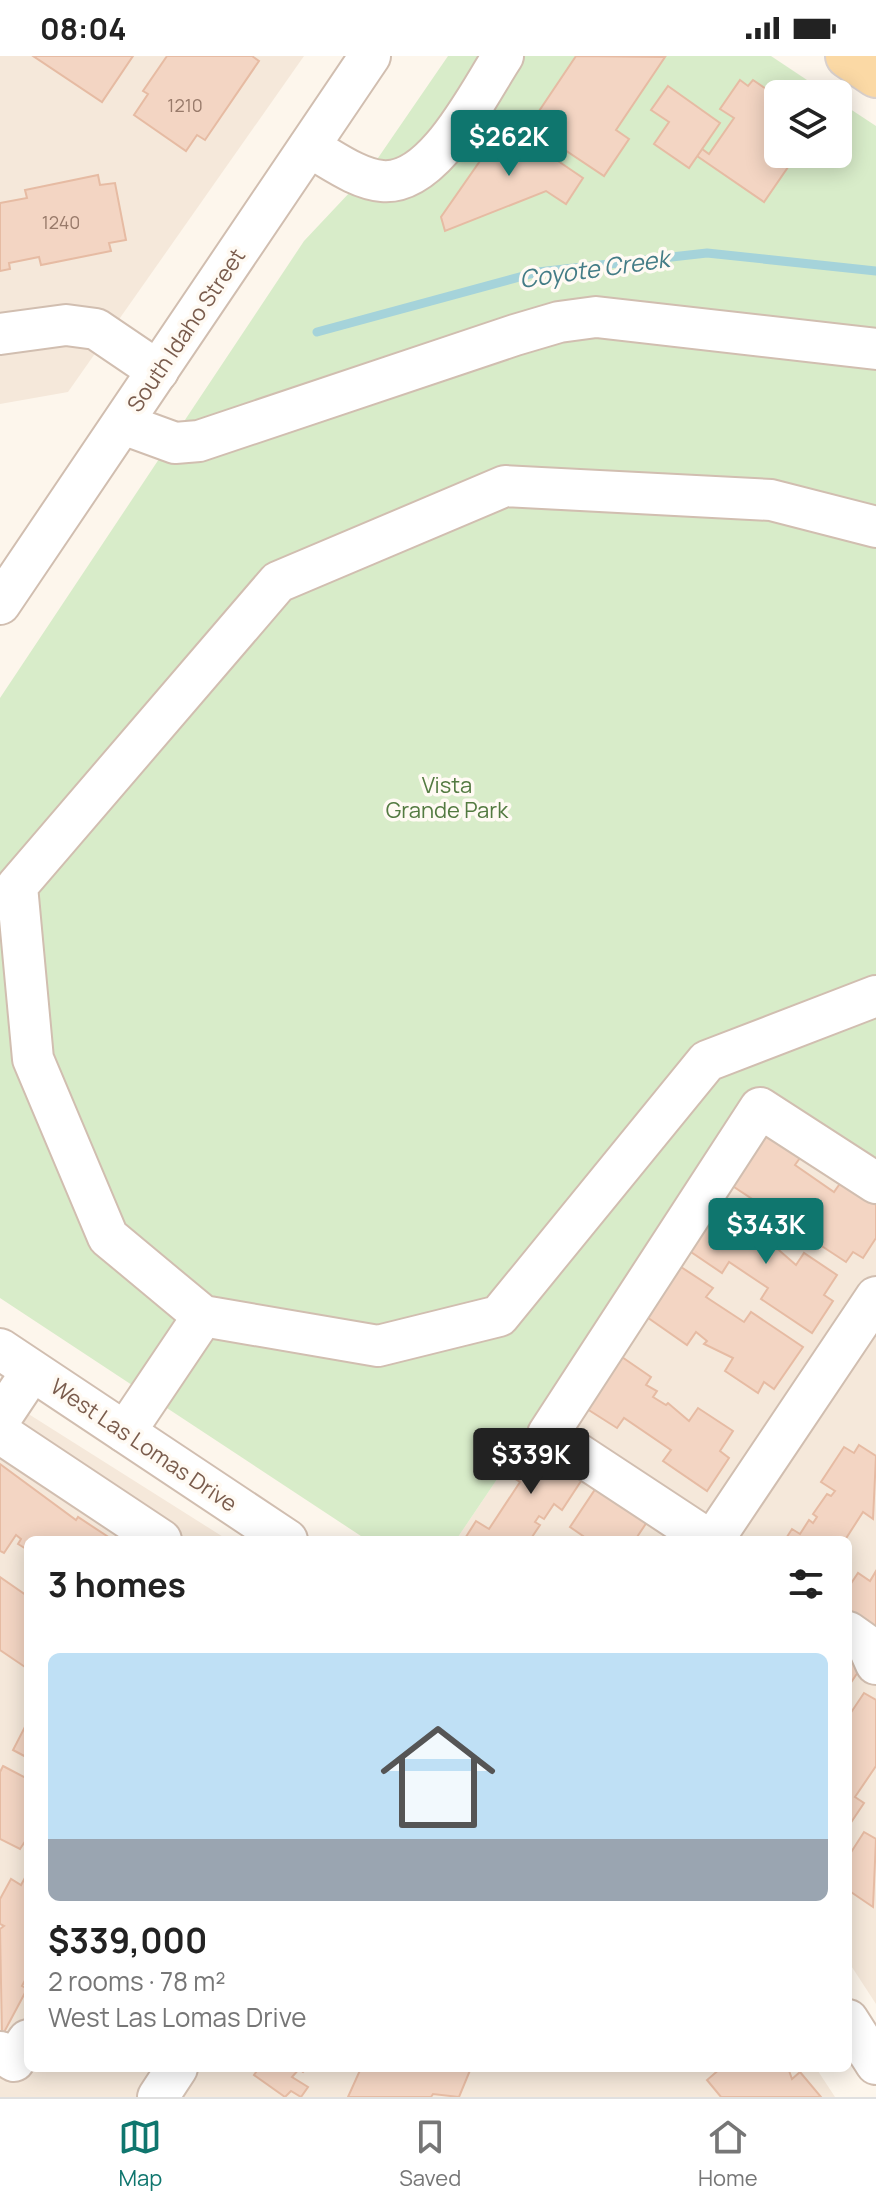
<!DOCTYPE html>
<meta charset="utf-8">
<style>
:root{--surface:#fff;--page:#f6f6f6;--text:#222;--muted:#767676;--line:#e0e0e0;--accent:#0f766e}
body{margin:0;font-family:Manrope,sans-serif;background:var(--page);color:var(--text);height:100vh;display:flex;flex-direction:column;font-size:30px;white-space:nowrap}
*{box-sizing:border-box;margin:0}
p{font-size:26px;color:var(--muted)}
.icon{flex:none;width:44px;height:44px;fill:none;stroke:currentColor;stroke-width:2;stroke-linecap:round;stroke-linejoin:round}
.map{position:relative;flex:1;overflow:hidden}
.drawer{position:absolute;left:24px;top:1480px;width:828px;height:536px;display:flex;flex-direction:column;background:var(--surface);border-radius:12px;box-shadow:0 4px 20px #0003}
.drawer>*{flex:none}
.tools{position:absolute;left:764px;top:24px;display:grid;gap:16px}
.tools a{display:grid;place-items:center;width:88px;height:88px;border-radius:12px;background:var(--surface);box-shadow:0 4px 20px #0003;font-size:40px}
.price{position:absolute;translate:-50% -68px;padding:0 18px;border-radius:8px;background:var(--accent);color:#fff;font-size:26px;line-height:52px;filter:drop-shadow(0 2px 4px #0008)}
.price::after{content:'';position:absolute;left:50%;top:48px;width:24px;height:18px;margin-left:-12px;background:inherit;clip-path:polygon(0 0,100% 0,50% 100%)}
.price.current{background:#222;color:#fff}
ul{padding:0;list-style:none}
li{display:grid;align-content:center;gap:16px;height:424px;padding:0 24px}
li span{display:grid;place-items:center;height:248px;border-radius:12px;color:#555}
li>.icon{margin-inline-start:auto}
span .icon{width:144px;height:144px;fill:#fffc;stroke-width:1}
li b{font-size:34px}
h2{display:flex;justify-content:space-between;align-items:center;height:96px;padding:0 24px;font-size:34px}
.status{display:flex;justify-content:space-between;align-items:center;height:56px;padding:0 40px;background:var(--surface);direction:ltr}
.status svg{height:22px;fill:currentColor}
.menu{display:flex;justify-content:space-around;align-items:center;height:112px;border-top:2px solid var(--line);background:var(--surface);font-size:22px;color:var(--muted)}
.menu a{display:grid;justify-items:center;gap:4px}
.menu .current{color:var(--accent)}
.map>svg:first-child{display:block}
.residential{fill:#f5e8da}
.green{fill:#d8ecc9}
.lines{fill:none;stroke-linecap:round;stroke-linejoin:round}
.stream{stroke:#a5d3da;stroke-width:9}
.building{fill:#f3d5c3;stroke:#e6bba3;stroke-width:2}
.minor-casing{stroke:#d1beb0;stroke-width:44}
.major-casing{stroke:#dad1cd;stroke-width:48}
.minor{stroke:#fff;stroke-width:40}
.major{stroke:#fbd9a5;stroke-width:44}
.labels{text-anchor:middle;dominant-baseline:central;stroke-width:7;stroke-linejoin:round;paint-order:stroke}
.number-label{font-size:18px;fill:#987a6a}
.street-label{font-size:22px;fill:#7a5c4d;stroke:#fffaf3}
.park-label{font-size:22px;fill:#537a41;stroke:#fffaf3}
.water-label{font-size:24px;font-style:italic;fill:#437c86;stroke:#fffaf3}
</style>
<div class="status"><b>08:04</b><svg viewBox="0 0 49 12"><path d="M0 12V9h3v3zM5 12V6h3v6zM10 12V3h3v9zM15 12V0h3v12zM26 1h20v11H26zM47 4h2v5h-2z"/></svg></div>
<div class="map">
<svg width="876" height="2041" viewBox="0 0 876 2041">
<rect width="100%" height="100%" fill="#fdf6ec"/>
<g class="residential">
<polygon points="0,0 304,0 68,336 0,348"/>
<polygon points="762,1031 876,1107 876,1948 848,1905 848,1484 456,1484"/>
<polygon points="0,1340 228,1484 28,1484 28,2012 816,2012 835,2041 0,2041"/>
</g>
<polygon class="green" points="448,0 771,0 828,38 778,38 778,98 838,98 838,45 876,70 876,1107 762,1031 456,1484 367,1484 0,1242 0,642 304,185 367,118"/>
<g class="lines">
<polyline class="stream" points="317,276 538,216 707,197 876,215"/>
</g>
<g class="building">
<polygon points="33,0 133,0 102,46"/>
<polygon points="167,0 252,0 259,5 205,84 197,79 186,95 134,59 148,38 143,35"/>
<polygon points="576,0 665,1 616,74 629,83 604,120 529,70"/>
<polygon points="740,24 748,30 753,24 778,41 778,98 797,98 764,146 697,100 702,93 709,98 734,62 720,53"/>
<polygon points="668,30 720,67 689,112 654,88 669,66 651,54"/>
<polygon points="499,65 583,122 566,148 546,135 445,175 441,161 482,102 477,99"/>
<polygon points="98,119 100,129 115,127 126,184 109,187 111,195 41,209 39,201 9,207 10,213 0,215 0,147 27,142 25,134"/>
<polygon points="767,1075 802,1099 795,1109 834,1136 841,1126 876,1149 876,1182 863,1202 853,1196 846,1206 811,1183 817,1174 793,1157 795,1154 789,1149 786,1154 771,1144 766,1152 731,1129"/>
<polygon points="723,1143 756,1165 751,1173 760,1179 758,1184 771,1192 773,1189 796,1209 804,1197 837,1219 824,1239 833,1245 812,1277 761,1243 768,1232 729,1206 722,1217 688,1194"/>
<polygon points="678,1209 713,1232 706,1241 744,1266 751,1256 803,1291 774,1333 764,1326 758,1337 725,1315 733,1302 704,1288 707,1285 696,1276 687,1289 644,1259"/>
<polygon points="619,1299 651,1321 646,1329 657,1335 653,1341 666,1349 668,1347 689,1365 698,1352 733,1375 720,1395 729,1402 707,1435 663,1405 671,1394 624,1362 617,1372 584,1351"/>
<polygon points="533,1384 585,1419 562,1454 554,1448 544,1463 539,1460 535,1466 540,1469 530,1484 464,1484 476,1465 489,1473 520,1426 509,1419"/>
<polygon points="859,1389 876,1400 873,1463 863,1456 845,1484 785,1484 792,1473 800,1478 809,1464 813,1467 817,1461 813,1458 827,1438 831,1440 835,1435 821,1426 844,1391 854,1397"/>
<polygon points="0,1408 76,1464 78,1461 113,1484 28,1484 28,1494 18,1488 21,1483 16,1479 4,1497 0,1495"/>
<polygon points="598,1429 649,1463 635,1484 580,1484 583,1480 570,1471"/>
<polygon points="876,1515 876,1572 848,1553 848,1532 858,1517 870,1525"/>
<polygon points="0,1521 26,1539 28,1536 28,1607 25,1611 0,1594"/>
<polygon points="848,1596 864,1607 848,1631"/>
<polygon points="864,1637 876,1644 876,1710 855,1741 864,1747 848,1771 848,1661"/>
<polygon points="28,1665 28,1702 13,1694"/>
<polygon points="3,1710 28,1723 28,1781 20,1793 0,1783 0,1716"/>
<polygon points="864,1776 876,1783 873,1851 848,1834 848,1801"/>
<polygon points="27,1818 28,1919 22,1930 27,1933 2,1980 0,1873 4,1870 0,1868 0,1843 11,1823 21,1829"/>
<polygon points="259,2012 307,2012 303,2016 299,2013 292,2021 308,2031 301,2041 291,2035 285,2041 254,2019"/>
<polygon points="361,2012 392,2013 471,2012 459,2041 433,2038 431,2041 348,2041"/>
<polygon points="721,2012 788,2012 792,2023 800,2016 821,2041 721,2041 707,2024"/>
</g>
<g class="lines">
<defs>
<g id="minor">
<path d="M 309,91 C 331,103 357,123 382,125 C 434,130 478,38 503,0"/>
<polyline points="0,278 66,269 96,273 158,315"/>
<polyline points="123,368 175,387 199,385 515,279 559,266 596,261 876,293"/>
<polyline points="876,471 771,444 505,430 278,526 17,830 33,1003 108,1181 203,1260 378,1290 499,1260 707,1005 876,940"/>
<polyline points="0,548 370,0"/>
<polyline points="0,1293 287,1484"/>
<polyline points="0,1363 32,1315"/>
<polyline points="125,1376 203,1260"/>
<polyline points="0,1377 161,1484"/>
<polyline points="709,1484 548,1378 760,1052 876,1127"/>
<polyline points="713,1484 876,1241"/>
<polyline points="848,1576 868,1590 876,1608"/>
<polyline points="848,1964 876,2008"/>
<polyline points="0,1996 14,2005 28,1984"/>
<polyline points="158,2041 177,2012"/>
</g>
<polyline id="major" points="848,0 876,19"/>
</defs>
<use href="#minor" class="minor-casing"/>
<use href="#major" class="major-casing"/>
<use href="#minor" class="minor"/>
<use href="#major" class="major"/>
</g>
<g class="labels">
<g class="number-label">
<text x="185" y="49">1210</text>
<text x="61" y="166">1240</text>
</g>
<g class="street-label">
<text transform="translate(186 274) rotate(-56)">South Idaho Street</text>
<text transform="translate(144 1389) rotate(34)">West Las Lomas Drive</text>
</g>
<g class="park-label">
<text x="447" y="729">Vista<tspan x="447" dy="25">Grande Park</tspan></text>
</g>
<g class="water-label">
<text transform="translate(594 212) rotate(-8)">Coyote Creek</text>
</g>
</g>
</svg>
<div class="tools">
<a><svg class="icon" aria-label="layers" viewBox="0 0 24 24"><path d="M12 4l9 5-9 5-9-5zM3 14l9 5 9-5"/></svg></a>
</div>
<b class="price" style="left:509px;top:122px">$262K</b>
<b class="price" style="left:766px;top:1210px">$343K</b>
<b class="price current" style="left:531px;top:1440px">$339K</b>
<section class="drawer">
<h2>3 homes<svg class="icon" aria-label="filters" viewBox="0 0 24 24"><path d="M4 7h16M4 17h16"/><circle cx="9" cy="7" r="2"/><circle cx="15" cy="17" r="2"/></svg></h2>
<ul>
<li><span style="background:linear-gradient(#bfe0f5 75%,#9aa5b1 0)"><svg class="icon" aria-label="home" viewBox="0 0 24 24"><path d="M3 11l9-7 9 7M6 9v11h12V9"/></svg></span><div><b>$339,000</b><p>2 rooms · 78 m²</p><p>West Las Lomas Drive</p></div></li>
</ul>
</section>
</div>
<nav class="menu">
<a class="current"><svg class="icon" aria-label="map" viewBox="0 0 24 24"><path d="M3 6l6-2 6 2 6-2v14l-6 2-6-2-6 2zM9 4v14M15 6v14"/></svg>Map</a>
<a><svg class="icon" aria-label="saved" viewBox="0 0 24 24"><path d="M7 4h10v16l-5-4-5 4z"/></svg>Saved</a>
<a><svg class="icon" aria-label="home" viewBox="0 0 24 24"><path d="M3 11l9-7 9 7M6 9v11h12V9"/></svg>Home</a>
</nav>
